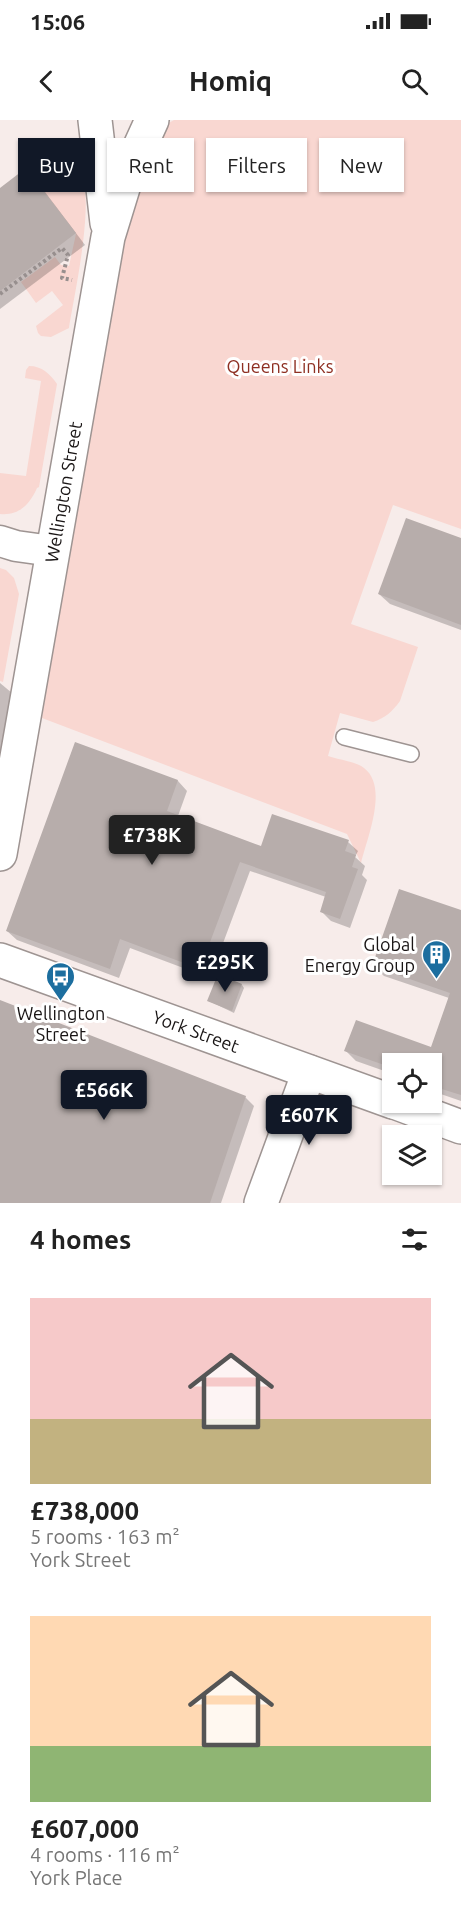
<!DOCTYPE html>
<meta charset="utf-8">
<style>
:root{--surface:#fff;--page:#f6f6f6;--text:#222;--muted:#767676;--accent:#111827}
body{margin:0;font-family:Ubuntu,sans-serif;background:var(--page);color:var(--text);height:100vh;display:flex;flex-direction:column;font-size:22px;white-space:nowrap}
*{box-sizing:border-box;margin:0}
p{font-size:20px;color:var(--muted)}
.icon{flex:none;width:33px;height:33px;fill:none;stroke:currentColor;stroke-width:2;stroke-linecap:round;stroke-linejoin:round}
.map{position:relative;height:1083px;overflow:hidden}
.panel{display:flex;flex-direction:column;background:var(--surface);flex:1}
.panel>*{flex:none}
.hud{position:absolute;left:18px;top:18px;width:426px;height:54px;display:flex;gap:12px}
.fabs{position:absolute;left:382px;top:933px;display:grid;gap:12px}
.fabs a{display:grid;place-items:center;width:60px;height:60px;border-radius:0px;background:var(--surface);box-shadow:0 2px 4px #0004;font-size:30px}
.price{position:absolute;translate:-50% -51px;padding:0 14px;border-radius:6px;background:var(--accent);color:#fff;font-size:20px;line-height:39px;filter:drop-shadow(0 2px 3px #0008)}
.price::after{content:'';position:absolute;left:50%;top:36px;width:18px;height:14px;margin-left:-9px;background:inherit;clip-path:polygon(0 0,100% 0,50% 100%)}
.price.current{background:#222;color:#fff}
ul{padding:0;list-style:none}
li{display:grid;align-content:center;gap:12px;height:318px;padding:0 30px}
li span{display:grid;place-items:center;height:186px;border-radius:0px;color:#555}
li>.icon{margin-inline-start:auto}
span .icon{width:108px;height:108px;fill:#fffc;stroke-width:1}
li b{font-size:26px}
h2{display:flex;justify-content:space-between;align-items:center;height:72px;padding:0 30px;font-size:26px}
.pill{padding:0 21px;border-radius:0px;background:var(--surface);box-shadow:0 2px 4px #0004;font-size:21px;line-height:54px}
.pill.current{background:var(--accent);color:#fff}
.status{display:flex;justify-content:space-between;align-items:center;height:42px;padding:0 30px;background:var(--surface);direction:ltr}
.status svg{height:16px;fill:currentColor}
header{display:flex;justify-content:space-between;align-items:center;height:78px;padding:0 30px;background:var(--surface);font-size:27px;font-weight:700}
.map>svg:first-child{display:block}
.green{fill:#f9d7d1}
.shadow{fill:#0003}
.building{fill:#b7adab}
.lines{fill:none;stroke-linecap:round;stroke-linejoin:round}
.service-casing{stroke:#9e9492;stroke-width:18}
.minor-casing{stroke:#9e9492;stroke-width:33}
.tertiary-casing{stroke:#9e9492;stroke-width:36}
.path{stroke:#978f8e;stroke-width:4;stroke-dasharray:3 3;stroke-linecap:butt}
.service{stroke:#fff;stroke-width:15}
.minor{stroke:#fff;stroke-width:30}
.tertiary{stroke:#fff;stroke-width:33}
.labels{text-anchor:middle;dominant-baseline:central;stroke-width:6;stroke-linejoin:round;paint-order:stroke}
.park-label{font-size:18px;fill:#8e2f22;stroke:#fff}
.street-label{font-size:18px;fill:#191515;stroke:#fff}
.poi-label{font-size:18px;fill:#191515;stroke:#fff;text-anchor:end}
</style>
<div class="status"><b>15:06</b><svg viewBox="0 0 49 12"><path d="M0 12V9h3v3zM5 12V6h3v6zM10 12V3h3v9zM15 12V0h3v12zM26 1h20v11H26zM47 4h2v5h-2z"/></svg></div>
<header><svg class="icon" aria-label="back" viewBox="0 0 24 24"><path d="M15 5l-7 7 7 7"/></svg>Homiq<svg class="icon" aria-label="search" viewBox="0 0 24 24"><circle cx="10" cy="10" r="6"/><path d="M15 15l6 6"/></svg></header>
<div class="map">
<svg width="461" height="1083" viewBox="0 0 461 1083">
<rect width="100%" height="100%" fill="#f7ecea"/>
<g class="green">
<path d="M 174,0 L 461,0 L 461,409 L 393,385 L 351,504 L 418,527 L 400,581 C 392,592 385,598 373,602 L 340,593 L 328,636 C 339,640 355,641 364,648 C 389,667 367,718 361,743 L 347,714 L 42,598 L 53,523 L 70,429 L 100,230 L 134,56 L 167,4 Z"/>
<path d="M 52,29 C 60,40 74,42 80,52 C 96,78 74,176 69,208 L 51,217 L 41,216 L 38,213 L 36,206 L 63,185 L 52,171 L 36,183 L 21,162 L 55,137 L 61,145 L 69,146 L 76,114 L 26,48 Z"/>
<path d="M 29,246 C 42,246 50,254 57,264 L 39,367 L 37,368 C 30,384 19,396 0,394 L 0,353 L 26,356 L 41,261 L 25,258 L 26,250 Z"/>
<polygon points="0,448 6,450 14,458 19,474 3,562 0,561"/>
</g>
<g class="shadow">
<polygon points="26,50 36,60 85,125 0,189 0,70"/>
<polygon points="461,420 461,510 390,484 379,474"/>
<polygon points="0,563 12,573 0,646"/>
<polygon points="76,624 178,661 187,671 178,696 262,728 348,722 358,731 355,737 365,746 362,755 367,760 350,808 331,801 321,791 326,777 250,751 210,858 130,828 119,858 17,820 7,811"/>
<polygon points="461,792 461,981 432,971 432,944 393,944 393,954 356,941 346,931 432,928 449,878 384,856 374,846"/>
<polygon points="242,865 244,868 234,893 209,881"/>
<polygon points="0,881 245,977 254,986 221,1083 0,1083"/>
</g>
<g class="building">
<polygon points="26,48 76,113 0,171 0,68"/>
<polygon points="406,398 461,418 461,505 378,474"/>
<polygon points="75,622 178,660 167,691 261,726 272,694 349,720 345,731 356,735 352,747 358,749 340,799 320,792 326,772 240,742 200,849 120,819 110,849 6,811"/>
<polygon points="399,769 461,790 461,975 432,966 432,944 393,944 393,948 344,931 356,900 431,927 450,873 372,846"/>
<polygon points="218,854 242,864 232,891 207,881"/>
<polygon points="0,880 246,976 210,1083 0,1083"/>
</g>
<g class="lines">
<defs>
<polyline id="service" points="344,617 411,634"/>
<polyline id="minor" points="0,421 16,426 52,431"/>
<g id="tertiary">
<polyline points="95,0 107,103"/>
<polyline points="0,734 108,117 127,55 152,0"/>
<polyline points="0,840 393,982"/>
<polyline points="394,982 461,1007"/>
<polyline points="261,1083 309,952"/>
</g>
</defs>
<use href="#service" class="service-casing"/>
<use href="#minor" class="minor-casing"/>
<use href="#tertiary" class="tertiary-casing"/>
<polyline class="path" points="0,174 62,128 68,135 62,158 72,160"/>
<use href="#service" class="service"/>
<use href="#minor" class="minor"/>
<use href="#tertiary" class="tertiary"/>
</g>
<defs>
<symbol id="building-pin" viewBox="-11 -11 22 30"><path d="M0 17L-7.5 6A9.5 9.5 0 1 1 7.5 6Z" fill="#1c6e9f" stroke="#fff"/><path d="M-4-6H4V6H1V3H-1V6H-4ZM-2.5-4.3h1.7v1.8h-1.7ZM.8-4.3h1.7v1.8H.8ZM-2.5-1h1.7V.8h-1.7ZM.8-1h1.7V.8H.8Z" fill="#fff"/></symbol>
<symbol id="bus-pin" viewBox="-11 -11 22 30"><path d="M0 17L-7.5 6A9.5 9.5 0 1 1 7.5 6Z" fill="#1c6e9f" stroke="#fff"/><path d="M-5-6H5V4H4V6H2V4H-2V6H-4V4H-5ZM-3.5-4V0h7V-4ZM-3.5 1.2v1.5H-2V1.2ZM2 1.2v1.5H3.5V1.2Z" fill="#fff"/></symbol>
</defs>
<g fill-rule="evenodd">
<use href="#building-pin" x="420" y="818" width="33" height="45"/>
<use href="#bus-pin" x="44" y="840" width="33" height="45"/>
</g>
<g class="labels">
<g class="park-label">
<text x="280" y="246">Queens Links</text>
</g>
<g class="street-label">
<text transform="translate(63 372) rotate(-80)">Wellington Street</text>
<text transform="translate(196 911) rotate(20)">York Street</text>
</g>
<g class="poi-label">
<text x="415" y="824">Global<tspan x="415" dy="21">Energy Group</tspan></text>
<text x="61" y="893" text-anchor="middle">Wellington<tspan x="61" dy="21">Street</tspan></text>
</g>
</g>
</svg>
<div class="fabs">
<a><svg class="icon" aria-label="locate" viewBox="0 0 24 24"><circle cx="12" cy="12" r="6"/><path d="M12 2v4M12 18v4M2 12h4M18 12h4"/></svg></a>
<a><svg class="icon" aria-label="layers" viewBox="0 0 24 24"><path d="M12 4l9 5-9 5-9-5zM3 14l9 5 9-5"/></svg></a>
</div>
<b class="price current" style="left:152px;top:746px">£738K</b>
<b class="price" style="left:225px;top:873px">£295K</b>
<b class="price" style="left:104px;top:1001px">£566K</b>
<b class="price" style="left:309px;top:1026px">£607K</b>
<div class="hud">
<a class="pill current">Buy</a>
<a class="pill">Rent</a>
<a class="pill">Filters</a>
<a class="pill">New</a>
</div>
</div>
<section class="panel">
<h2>4 homes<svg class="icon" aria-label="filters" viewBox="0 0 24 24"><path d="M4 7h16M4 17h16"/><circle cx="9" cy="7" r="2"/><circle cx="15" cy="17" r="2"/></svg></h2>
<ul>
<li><span style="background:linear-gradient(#f6c9c9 65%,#c2b280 0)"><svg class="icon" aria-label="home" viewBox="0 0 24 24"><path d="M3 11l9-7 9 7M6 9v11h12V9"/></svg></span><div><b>£738,000</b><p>5 rooms · 163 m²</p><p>York Street</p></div></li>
<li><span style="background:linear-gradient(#ffd9b3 70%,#8fb573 0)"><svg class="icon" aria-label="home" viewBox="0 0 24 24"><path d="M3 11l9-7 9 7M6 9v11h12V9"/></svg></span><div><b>£607,000</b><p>4 rooms · 116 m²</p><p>York Place</p></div></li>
</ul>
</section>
